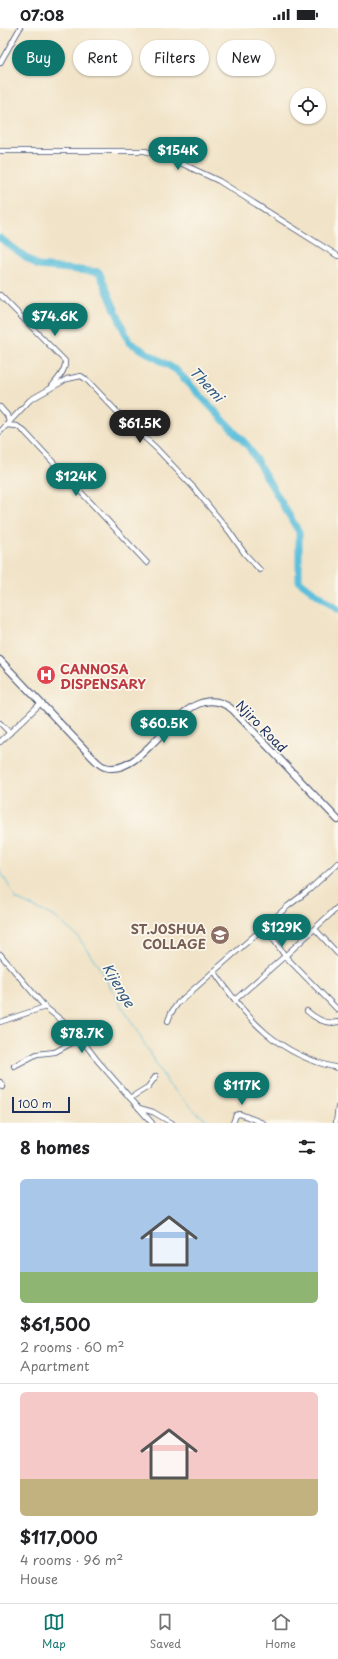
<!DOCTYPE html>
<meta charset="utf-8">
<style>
:root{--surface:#fff;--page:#f2f2f2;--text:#202124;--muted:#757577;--line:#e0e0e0;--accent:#0f766e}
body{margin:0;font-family:"Playpen Sans",sans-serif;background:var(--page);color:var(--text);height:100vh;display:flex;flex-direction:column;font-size:15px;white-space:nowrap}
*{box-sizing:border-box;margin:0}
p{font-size:13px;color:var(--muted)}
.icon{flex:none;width:22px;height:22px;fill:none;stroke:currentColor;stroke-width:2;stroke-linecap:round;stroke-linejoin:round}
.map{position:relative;height:1095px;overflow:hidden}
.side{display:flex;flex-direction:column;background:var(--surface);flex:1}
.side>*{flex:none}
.banner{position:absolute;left:12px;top:12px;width:314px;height:36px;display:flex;gap:8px}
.buttons{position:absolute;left:290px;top:60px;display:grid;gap:8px}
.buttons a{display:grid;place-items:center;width:36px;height:36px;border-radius:50%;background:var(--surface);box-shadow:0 1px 3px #0004;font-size:20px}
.scale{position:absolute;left:12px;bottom:10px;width:58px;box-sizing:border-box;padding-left:4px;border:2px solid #1b2f5e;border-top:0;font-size:11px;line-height:14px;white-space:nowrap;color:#1b2f5e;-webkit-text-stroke:3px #fbf7ec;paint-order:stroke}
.price{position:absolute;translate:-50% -34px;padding:0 9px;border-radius:14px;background:var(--accent);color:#fff;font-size:13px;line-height:26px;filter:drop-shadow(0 1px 2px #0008)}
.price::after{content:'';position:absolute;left:50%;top:24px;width:12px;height:9px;margin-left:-6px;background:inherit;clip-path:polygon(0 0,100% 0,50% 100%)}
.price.selected{background:#222;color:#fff}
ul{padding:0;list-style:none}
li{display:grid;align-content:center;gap:8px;height:212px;padding:0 20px}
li+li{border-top:1px solid var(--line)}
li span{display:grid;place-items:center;height:124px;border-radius:6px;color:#555}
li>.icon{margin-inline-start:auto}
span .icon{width:72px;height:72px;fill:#fffc;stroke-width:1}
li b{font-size:17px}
h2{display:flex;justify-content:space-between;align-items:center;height:48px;padding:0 20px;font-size:17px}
.tag{padding:0 14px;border-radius:18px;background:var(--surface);box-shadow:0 1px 3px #0004;font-size:14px;line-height:36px}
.tag.selected{background:var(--accent);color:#fff}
.status{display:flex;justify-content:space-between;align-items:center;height:28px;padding:0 20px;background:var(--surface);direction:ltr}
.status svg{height:11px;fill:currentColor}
.tab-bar{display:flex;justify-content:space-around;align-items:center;height:56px;border-top:1px solid var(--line);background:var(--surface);font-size:11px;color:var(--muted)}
.tab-bar a{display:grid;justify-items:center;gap:2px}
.tab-bar .selected{color:var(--accent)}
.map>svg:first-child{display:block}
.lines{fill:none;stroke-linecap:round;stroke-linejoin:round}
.stream{stroke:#5dbfdb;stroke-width:1}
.river{stroke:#5dbfdb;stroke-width:7}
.minor-casing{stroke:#3b4a6e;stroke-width:6}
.tertiary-casing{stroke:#3b4a6e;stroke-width:8}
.minor{stroke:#fff;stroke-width:4.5}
.tertiary{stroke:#fff;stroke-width:6}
.labels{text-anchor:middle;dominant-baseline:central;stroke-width:3.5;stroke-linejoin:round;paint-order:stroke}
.health-label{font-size:13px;font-weight:bold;fill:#be3a42;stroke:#fbf7ec;text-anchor:start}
.street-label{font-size:13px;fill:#1b2f5e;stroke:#fbf7ec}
.education-label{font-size:13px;font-weight:bold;fill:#785e54;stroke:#fbf7ec;text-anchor:end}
.water-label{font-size:14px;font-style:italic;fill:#2f5a84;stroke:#fbf7ec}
</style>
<div class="status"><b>07:08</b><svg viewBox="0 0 49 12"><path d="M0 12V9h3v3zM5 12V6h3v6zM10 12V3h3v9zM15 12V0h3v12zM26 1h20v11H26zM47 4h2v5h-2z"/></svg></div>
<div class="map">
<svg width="338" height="1095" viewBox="0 0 338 1095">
<rect width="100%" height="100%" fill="#fbf7ec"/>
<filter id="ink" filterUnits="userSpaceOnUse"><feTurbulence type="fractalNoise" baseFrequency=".025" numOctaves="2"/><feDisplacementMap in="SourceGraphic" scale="8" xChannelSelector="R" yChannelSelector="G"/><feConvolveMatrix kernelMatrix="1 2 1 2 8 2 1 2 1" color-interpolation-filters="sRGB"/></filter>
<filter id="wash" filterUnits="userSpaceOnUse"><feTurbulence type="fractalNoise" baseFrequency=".012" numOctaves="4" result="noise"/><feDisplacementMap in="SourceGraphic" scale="16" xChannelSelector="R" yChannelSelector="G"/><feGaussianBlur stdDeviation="0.9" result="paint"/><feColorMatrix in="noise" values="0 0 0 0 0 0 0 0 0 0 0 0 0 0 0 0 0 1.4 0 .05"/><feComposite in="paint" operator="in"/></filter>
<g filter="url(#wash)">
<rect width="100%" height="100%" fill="#f1e3c7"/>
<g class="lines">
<polyline class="stream" points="0,842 16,871 55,889 78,909 95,933 169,1057 197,1085 211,1095"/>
<polyline class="river" points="0,210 38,238 99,244 129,314 176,342 248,418 299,504 299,553 338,582"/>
</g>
</g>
<g filter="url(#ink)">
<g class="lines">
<defs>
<g id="minor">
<polyline points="0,35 20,0"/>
<polyline points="0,123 145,123 172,131 219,153 338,228"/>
<path d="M 0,267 L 65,333 C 66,342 58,351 52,358"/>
<polyline points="0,379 7,387 9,394"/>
<polyline points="6,397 17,398 25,404 147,535"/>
<polyline points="0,404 30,372 67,351 81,348 87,352 121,388 156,420 194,460 229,503 245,526 260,542"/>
<polyline points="0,695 10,705"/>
<polyline points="0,714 41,675"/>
<polyline points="265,899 285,928 338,982"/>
<polyline points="315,901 338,926"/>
<polyline points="0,926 45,979"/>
<path d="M 214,943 C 247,992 278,1027 338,1040"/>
<polyline points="236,971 285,928 338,879"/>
<path d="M 307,983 C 316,991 326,997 338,994"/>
<polyline points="168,993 171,985 178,975 288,878 309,862 338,835"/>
<polyline points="0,994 45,979 76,1004 97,1032 152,1095"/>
<polyline points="14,1038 37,1026 55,1024 81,1010"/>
<polyline points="0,1054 3,1059"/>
<polyline points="130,1070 148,1059 156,1048"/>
<polyline points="139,1080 153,1084 172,1095"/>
<polyline points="233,1095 236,1087 240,1086 263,1095"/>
<polyline points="336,1095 338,1079"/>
</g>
<path id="tertiary" d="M 0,632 L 93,730 C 96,733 100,738 105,739 C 149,752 184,642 233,682 L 338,792"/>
</defs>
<use href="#minor" class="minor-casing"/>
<use href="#tertiary" class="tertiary-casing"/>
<use href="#minor" class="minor"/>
<use href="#tertiary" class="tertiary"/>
</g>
</g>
<defs>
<symbol id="hospital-disc" viewBox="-11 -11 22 22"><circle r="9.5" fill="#e0444e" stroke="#fbf7ec"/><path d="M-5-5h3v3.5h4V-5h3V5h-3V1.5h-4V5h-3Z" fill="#fff"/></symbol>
<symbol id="university-disc" viewBox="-11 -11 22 22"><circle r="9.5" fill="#8d6e63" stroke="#fbf7ec"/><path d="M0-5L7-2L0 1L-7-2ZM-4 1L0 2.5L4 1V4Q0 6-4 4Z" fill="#fff"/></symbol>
</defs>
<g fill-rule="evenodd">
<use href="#hospital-disc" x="35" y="636" width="22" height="22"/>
<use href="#university-disc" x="209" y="896" width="22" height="22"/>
</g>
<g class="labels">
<g class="health-label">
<text x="60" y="640">CANNOSA<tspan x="60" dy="15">DISPENSARY</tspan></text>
</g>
<g class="street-label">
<text transform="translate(262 698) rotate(46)">Njiro Road</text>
</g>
<g class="education-label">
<text x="206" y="900">ST.JOSHUA<tspan x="206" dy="15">COLLAGE</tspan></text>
</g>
<g class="water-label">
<text transform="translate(207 356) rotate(47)">Themi</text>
<text transform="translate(119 957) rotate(59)">Kijenge</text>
</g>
</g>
</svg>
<div class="buttons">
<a><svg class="icon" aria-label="locate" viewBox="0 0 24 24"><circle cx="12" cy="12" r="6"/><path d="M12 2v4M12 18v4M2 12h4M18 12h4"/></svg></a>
</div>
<div class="scale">100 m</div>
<b class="price" style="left:178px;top:143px">$154K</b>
<b class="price" style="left:55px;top:309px">$74.6K</b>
<b class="price selected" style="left:140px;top:416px">$61.5K</b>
<b class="price" style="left:76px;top:469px">$124K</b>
<b class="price" style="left:164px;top:716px">$60.5K</b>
<b class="price" style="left:282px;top:920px">$129K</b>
<b class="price" style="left:82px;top:1026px">$78.7K</b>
<b class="price" style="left:242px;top:1078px">$117K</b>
<div class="banner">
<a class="tag selected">Buy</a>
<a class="tag">Rent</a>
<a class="tag">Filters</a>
<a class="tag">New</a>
</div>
</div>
<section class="side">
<h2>8 homes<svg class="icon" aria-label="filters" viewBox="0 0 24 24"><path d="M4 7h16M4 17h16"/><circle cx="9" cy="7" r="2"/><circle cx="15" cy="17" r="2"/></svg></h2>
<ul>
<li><span style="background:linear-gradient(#a9c7e8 75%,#8fb573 0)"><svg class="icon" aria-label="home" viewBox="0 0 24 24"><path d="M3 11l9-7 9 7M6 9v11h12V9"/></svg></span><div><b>$61,500</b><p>2 rooms · 60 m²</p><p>Apartment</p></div></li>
<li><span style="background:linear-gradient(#f6c9c9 70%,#c2b280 0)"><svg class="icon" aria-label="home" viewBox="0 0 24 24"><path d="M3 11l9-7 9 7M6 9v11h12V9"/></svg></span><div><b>$117,000</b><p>4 rooms · 96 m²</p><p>House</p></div></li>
</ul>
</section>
<nav class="tab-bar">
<a class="selected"><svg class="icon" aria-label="map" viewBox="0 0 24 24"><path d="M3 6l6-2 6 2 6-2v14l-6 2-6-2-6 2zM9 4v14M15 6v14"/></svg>Map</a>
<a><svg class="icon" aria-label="saved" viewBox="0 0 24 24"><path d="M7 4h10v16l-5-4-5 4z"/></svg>Saved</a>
<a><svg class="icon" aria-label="home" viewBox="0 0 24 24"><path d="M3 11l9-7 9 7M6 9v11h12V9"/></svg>Home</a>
</nav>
